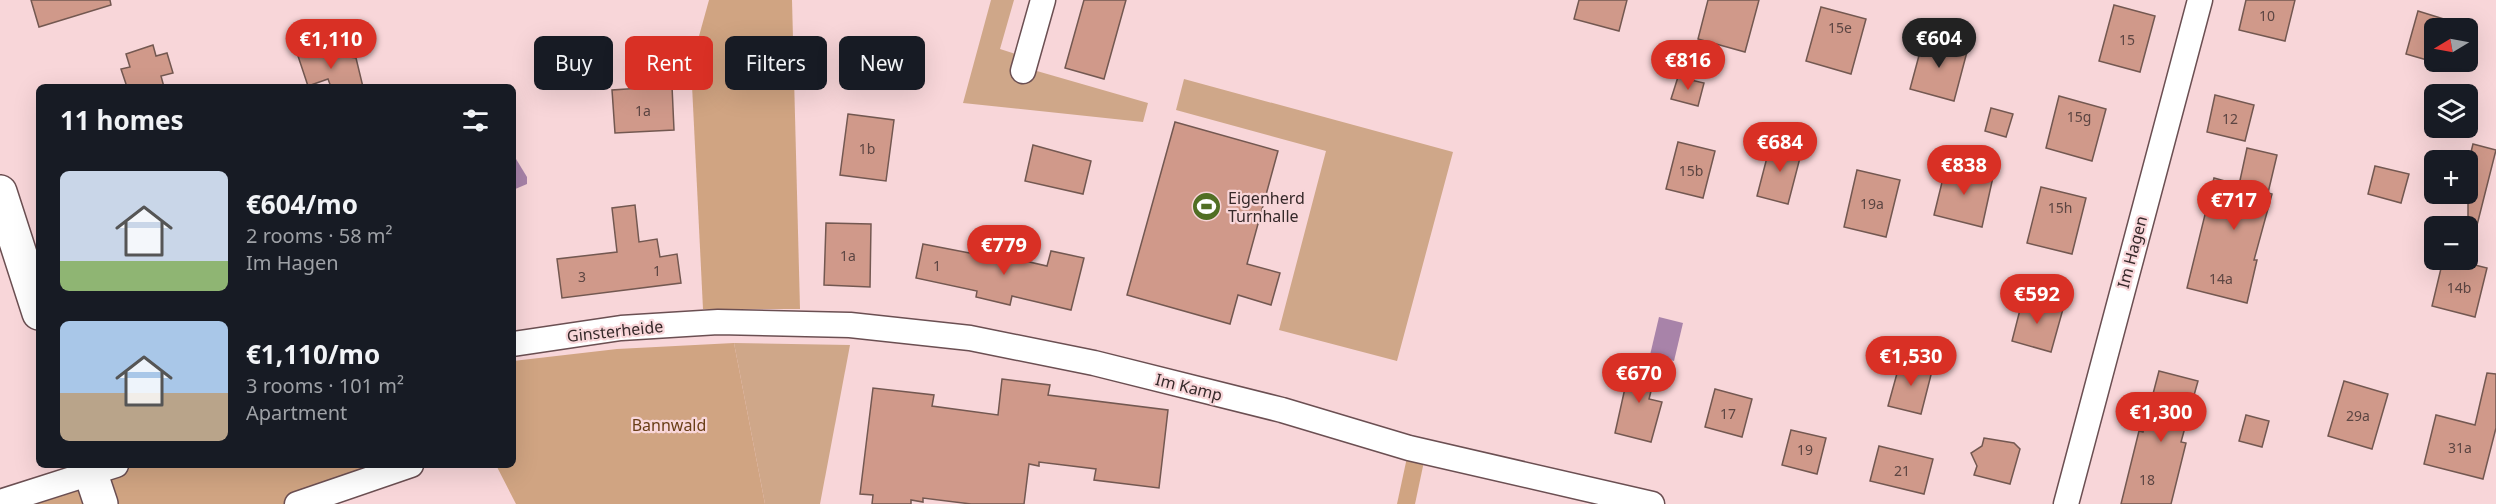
<!DOCTYPE html>
<meta charset="utf-8">
<style>
:root{--surface:#171b24;--page:#242831;--text:#f1f3f6;--muted:#9ea1a6;--accent:#d93025}
body{margin:0;font-family:"Noto Sans",sans-serif;background:var(--page);color:var(--text);height:100vh;display:flex;flex-direction:column;font-size:22px;white-space:nowrap}
*{box-sizing:border-box;margin:0}
p{font-size:20px;color:var(--muted)}
.icon{flex:none;width:33px;height:33px;fill:none;stroke:currentColor;stroke-width:2;stroke-linecap:round;stroke-linejoin:round}
.map{position:relative;flex:1;overflow:hidden}
.sheet{position:absolute;left:36px;top:84px;width:480px;height:384px;display:flex;flex-direction:column;background:var(--surface);border-radius:9px;box-shadow:0 6px 24px #0002}
.sheet>*{flex:none}
.guide{position:absolute;left:534px;top:36px;width:570px;height:54px;display:flex;gap:12px}
.needle{width:39px;rotate:260deg}
.controls{position:absolute;left:2424px;top:18px;display:grid;gap:12px}
.controls a{display:grid;place-items:center;width:54px;height:54px;border-radius:9px;background:var(--surface);box-shadow:0 6px 24px #0002;font-size:30px}
.price{position:absolute;translate:-50% -51px;padding:0 14px;border-radius:21px;background:var(--accent);color:#fff;font-size:20px;line-height:39px;filter:drop-shadow(0 2px 3px #0008)}
.price::after{content:'';position:absolute;left:50%;top:36px;width:18px;height:14px;margin-left:-9px;background:inherit;clip-path:polygon(0 0,100% 0,50% 100%)}
.price.current{background:#222;color:#fff}
ul{padding:0;list-style:none}
li{display:flex;align-items:center;gap:18px;height:150px;padding:0 24px}
li span{display:grid;place-items:center;flex:none;width:168px;height:120px;border-radius:9px;color:#555}
li>.icon{margin-inline-start:auto}
span .icon{width:72px;height:72px;fill:#fffc;stroke-width:1}
li b{font-size:26px}
h2{display:flex;justify-content:space-between;align-items:center;height:72px;padding:0 24px;font-size:26px}
.pill{padding:0 21px;border-radius:9px;background:var(--surface);box-shadow:0 6px 24px #0002;font-size:21px;line-height:54px}
.pill.current{background:var(--accent);color:#fff}
.map>svg:first-child{display:block}
.green{fill:#cfa789}
.forest{fill:#d0a482}
.water{fill:#a883a9}
.building{fill:#d0998a;stroke:#735851;stroke-width:1.5}
.lines{fill:none;stroke-linecap:round;stroke-linejoin:round}
.street-casing{stroke:#6b4f52;stroke-width:27}
.secondary-casing{stroke:#6b4f52;stroke-width:36}
.street{stroke:#fff;stroke-width:24}
.secondary{stroke:#fff;stroke-width:33}
.labels{text-anchor:middle;dominant-baseline:central;stroke-width:4.5;stroke-linejoin:round;paint-order:stroke}
.number-label{font-size:14px;fill:#5c4542}
.poi-label{font-size:16px;fill:#36292a;stroke:#f8d6d9;text-anchor:start}
.street-label{font-size:16px;fill:#36292a;stroke:#f8d6d9}
.park-label{font-size:16px;fill:#693e17;stroke:#f8d6d9}
</style>
<div class="map">
<svg width="2496" height="504" viewBox="0 0 2496 504">
<rect width="100%" height="100%" fill="#f8d6d9"/>
<g class="green">
<polygon points="991,0 1014,0 1000,49 1019,55 1016,65 1148,103 1143,122 963,103"/>
<polygon points="1184,79 1453,152 1397,361 1279,330 1326,151 1176,110"/>
<polygon points="734,343 850,345 820,504 765,504"/>
</g>
<g class="forest">
<polygon points="709,0 792,0 800,309 703,309 691,65"/>
<polygon points="734,343 765,504 516,504 496,465 513,465 513,361 617,349"/>
<polygon points="1409,448 1426,452 1415,504 1397,504"/>
<polygon points="116,465 411,465 297,504 0,504"/>
</g>
<g class="water">
<polygon points="513,154 527,177 527,184 513,190"/>
<polygon points="1659,317 1683,323 1674,361 1650,355"/>
</g>
<g class="building">
<polygon points="31,0 110,0 111,5 39,27"/>
<polygon points="1084,0 1126,0 1104,79 1065,68"/>
<polygon points="1579,0 1627,0 1619,31 1574,19"/>
<polygon points="1708,0 1759,0 1745,52 1698,39"/>
<polygon points="2246,0 2295,0 2285,41 2239,30"/>
<polygon points="2114,5 2155,16 2140,72 2099,61"/>
<polygon points="1821,7 1866,19 1851,74 1806,61"/>
<polygon points="2418,11 2460,24 2459,28 2434,28 2434,62 2450,62 2448,66 2406,54"/>
<polygon points="1924,37 1968,48 1954,101 1910,89"/>
<polygon points="153,45 156,56 167,53 173,73 161,76 164,87 127,87 121,69 130,67 126,54"/>
<polygon points="319,52 356,58 363,87 331,87 328,79 308,86 297,53"/>
<polygon points="1678,77 1704,83 1698,106 1671,99"/>
<polygon points="672,86 674,130 615,133 612,90"/>
<polygon points="2215,95 2254,105 2245,141 2207,132"/>
<polygon points="2059,96 2106,109 2092,161 2046,148"/>
<polygon points="1991,108 2013,114 2006,137 1985,131"/>
<polygon points="848,114 894,120 886,181 840,175"/>
<polygon points="1175,122 1278,151 1247,264 1280,273 1271,305 1238,295 1230,324 1127,295"/>
<polygon points="1678,142 1715,151 1703,198 1666,189"/>
<polygon points="1771,142 1802,150 1788,204 1757,196"/>
<polygon points="2473,144 2496,150 2474,237 2468,237 2468,164"/>
<polygon points="1033,145 1091,161 1083,194 1025,181"/>
<polygon points="2247,148 2277,155 2268,193 2272,194 2254,260 2257,260 2247,303 2187,288 2214,178 2239,185"/>
<polygon points="1946,166 1993,177 1982,227 1934,215"/>
<polygon points="2375,166 2409,174 2401,203 2368,194"/>
<polygon points="1857,170 1900,180 1886,237 1844,227"/>
<polygon points="2041,187 2086,198 2072,254 2027,243"/>
<polygon points="635,205 639,242 657,239 660,257 677,254 681,283 562,298 557,259 617,252 612,208"/>
<polygon points="826,223 871,224 870,287 824,285"/>
<polygon points="923,244 985,256 986,252 1047,266 1051,251 1084,258 1071,310 1012,296 1010,305 976,297 977,291 916,278"/>
<polygon points="2443,260 2455,260 2487,268 2475,317 2432,306"/>
<polygon points="2023,298 2063,309 2051,352 2012,341"/>
<polygon points="1901,359 1933,367 1921,414 1888,406"/>
<polygon points="1631,361 1657,368 1649,399 1662,402 1651,442 1615,433"/>
<polygon points="2159,371 2198,381 2181,442 2186,443 2171,504 2121,504 2139,431 2143,432"/>
<polygon points="2487,373 2496,374 2496,428 2483,479 2424,464 2436,415 2475,425"/>
<polygon points="1002,379 1050,385 1048,395 1168,410 1159,488 1094,480 1096,469 1039,462 1039,466 1029,464 1024,504 971,504 923,498 923,502 911,500 911,504 872,504 873,495 860,494 873,388 934,395 932,406 998,415"/>
<polygon points="2344,381 2388,394 2372,449 2328,436"/>
<polygon points="1715,389 1752,399 1742,437 1705,427"/>
<polygon points="2246,415 2269,421 2262,447 2239,441"/>
<polygon points="1791,430 1826,438 1817,474 1782,465"/>
<polygon points="1984,438 2014,443 2020,449 2010,484 1974,475 1977,466 1971,453 1982,446"/>
<polygon points="1879,446 1933,459 1924,494 1870,481"/>
</g>
<g class="lines">
<defs>
<g id="street">
<polyline points="1023,71 1043,0"/>
<polyline points="513,344 621,328 718,322 850,325 970,338 1094,363 1282,410 1409,448 1652,504"/>
<polyline points="0,502 116,465"/>
<polyline points="297,504 411,465"/>
<polyline points="2066,504 2200,0"/>
</g>
<g id="secondary">
<polyline points="0,192 39,313"/>
<polyline points="88,465 101,504"/>
</g>
</defs>
<use href="#street" class="street-casing"/>
<use href="#secondary" class="secondary-casing"/>
<use href="#street" class="street"/>
<use href="#secondary" class="secondary"/>
</g>
<defs>
<symbol id="stadium-disc" viewBox="-11 -11 22 22"><circle r="9.5" fill="#516f24" stroke="#f8d6d9"/><path d="M0-5a6.5 5 0 1 0 0 10a6.5 5 0 1 0 0-10ZM-3.5-1.8h7v3.6h-7Z" fill="#fff"/></symbol>
</defs>
<g fill-rule="evenodd">
<use href="#stadium-disc" x="1190" y="190" width="33" height="33"/>
</g>
<g class="labels">
<g class="number-label">
<text x="2267" y="15">10</text>
<text x="1840" y="27">15e</text>
<text x="2127" y="39">15</text>
<text x="643" y="110">1a</text>
<text x="2079" y="116">15g</text>
<text x="2230" y="118">12</text>
<text x="867" y="148">1b</text>
<text x="1691" y="170">15b</text>
<text x="1872" y="203">19a</text>
<text x="2060" y="207">15h</text>
<text x="848" y="255">1a</text>
<text x="937" y="265">1</text>
<text x="657" y="270">1</text>
<text x="582" y="276">3</text>
<text x="2221" y="278">14a</text>
<text x="2459" y="287">14b</text>
<text x="1728" y="413">17</text>
<text x="2358" y="415">29a</text>
<text x="2460" y="447">31a</text>
<text x="1805" y="449">19</text>
<text x="1902" y="470">21</text>
<text x="2147" y="479">18</text>
</g>
<g class="poi-label">
<text x="1228" y="198">Eigenherd<tspan x="1228" dy="18">Turnhalle</tspan></text>
</g>
<g class="street-label">
<text transform="translate(2132 252) rotate(-75)">Im Hagen</text>
<text transform="translate(615 331) rotate(-6)">Ginsterheide</text>
<text transform="translate(1189 387) rotate(14)">Im Kamp</text>
</g>
<g class="park-label">
<text x="669" y="425">Bannwald</text>
</g>
</g>
</svg>
<div class="controls">
<a><svg class="needle" viewBox="-14 -14 28 28"><path d="M0-13l5 13h-10z" fill="#e53935"/><path d="M0 13l5-13h-10z" fill="#9ea1a6"/></svg></a>
<a><svg class="icon" aria-label="layers" viewBox="0 0 24 24"><path d="M12 4l9 5-9 5-9-5zM3 14l9 5 9-5"/></svg></a>
<a>+</a>
<a>−</a>
</div>
<b class="price current" style="left:1939px;top:69px">€604</b>
<b class="price" style="left:331px;top:70px">€1,110</b>
<b class="price" style="left:1688px;top:91px">€816</b>
<b class="price" style="left:1780px;top:173px">€684</b>
<b class="price" style="left:1964px;top:196px">€838</b>
<b class="price" style="left:2234px;top:231px">€717</b>
<b class="price" style="left:1004px;top:276px">€779</b>
<b class="price" style="left:2037px;top:325px">€592</b>
<b class="price" style="left:1911px;top:387px">€1,530</b>
<b class="price" style="left:1639px;top:404px">€670</b>
<b class="price" style="left:2161px;top:443px">€1,300</b>
<div class="guide">
<a class="pill">Buy</a>
<a class="pill current">Rent</a>
<a class="pill">Filters</a>
<a class="pill">New</a>
</div>
<section class="sheet">
<h2>11 homes<svg class="icon" aria-label="filters" viewBox="0 0 24 24"><path d="M4 7h16M4 17h16"/><circle cx="9" cy="7" r="2"/><circle cx="15" cy="17" r="2"/></svg></h2>
<ul>
<li><span style="background:linear-gradient(#c9d6e8 75%,#8fb573 0)"><svg class="icon" aria-label="home" viewBox="0 0 24 24"><path d="M3 11l9-7 9 7M6 9v11h12V9"/></svg></span><div><b>€604/mo</b><p>2 rooms · 58 m²</p><p>Im Hagen</p></div></li>
<li><span style="background:linear-gradient(#a9c7e8 60%,#b9a48a 0)"><svg class="icon" aria-label="home" viewBox="0 0 24 24"><path d="M3 11l9-7 9 7M6 9v11h12V9"/></svg></span><div><b>€1,110/mo</b><p>3 rooms · 101 m²</p><p>Apartment</p></div></li>
</ul>
</section>
</div>
